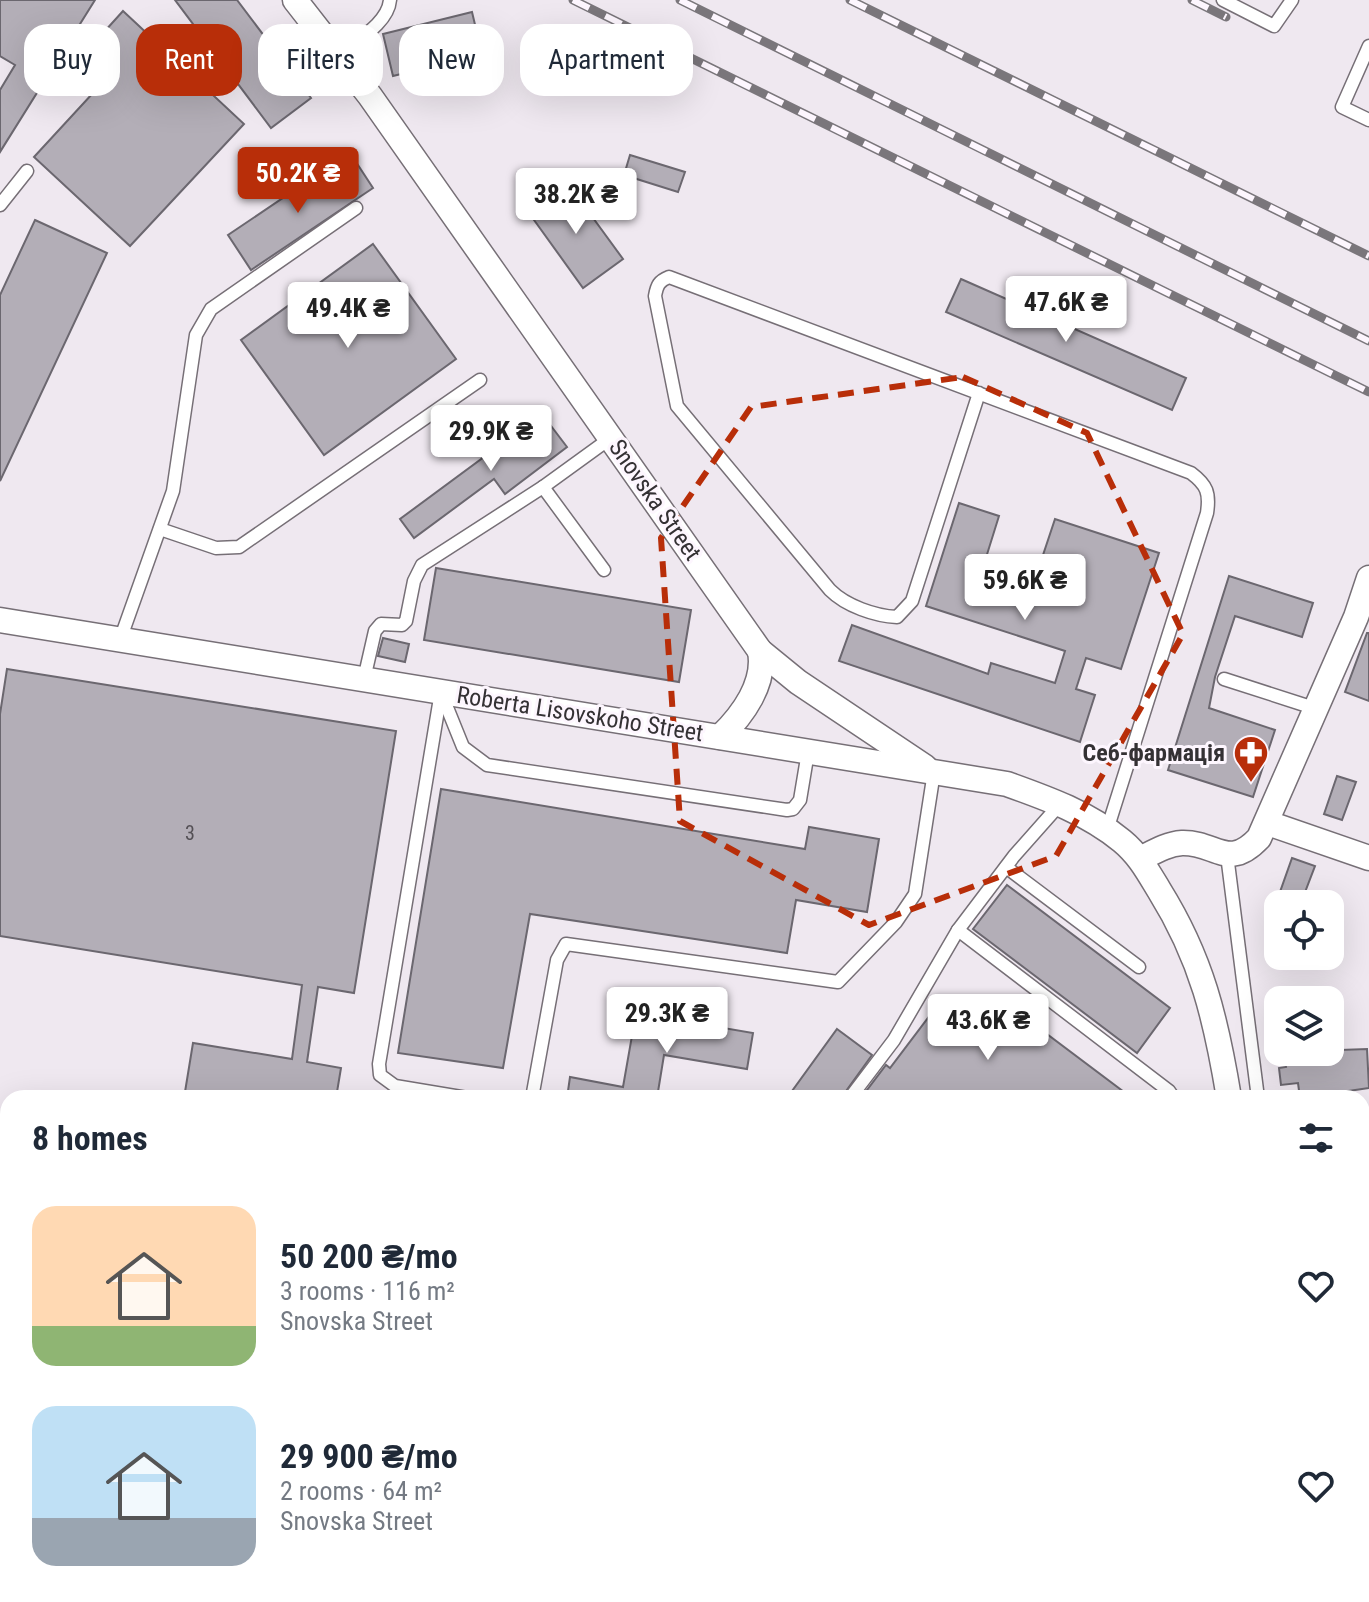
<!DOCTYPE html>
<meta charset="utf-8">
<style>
:root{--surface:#fff;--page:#f6f6f7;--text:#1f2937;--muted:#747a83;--accent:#b82e09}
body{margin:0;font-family:"Roboto Condensed",sans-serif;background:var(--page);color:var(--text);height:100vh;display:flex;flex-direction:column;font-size:30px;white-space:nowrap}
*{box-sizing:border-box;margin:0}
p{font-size:26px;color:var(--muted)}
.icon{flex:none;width:44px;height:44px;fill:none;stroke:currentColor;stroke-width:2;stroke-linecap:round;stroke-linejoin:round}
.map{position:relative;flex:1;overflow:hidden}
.side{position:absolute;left:0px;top:1090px;width:1370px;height:512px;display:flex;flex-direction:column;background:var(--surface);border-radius:24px 24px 0 0;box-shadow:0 8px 32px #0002}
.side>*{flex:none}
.hud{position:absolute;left:24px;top:24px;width:800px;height:72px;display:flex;gap:16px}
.fabs{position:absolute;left:1264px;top:890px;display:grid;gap:16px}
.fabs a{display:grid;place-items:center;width:80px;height:80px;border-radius:16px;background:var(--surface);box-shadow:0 8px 32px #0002;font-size:40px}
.price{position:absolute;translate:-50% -68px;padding:0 18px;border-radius:8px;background:#fff;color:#222;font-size:26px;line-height:52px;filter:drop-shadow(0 2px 4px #0008)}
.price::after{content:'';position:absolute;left:50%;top:48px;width:24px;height:18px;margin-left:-12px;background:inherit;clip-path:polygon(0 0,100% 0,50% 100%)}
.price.on{background:var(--accent);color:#fff}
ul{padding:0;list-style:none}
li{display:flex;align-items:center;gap:24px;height:200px;padding:0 32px}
li span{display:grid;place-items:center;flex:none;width:224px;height:160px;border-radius:24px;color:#555}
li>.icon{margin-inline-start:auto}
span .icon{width:96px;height:96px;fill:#fffc;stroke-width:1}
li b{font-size:34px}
h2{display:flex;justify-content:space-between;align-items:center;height:96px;padding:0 32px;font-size:34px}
.pill{padding:0 28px;border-radius:24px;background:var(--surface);box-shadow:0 8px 32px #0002;font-size:28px;line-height:72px}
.pill.on{background:var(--accent);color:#fff}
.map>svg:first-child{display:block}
.green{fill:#b6bca6}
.building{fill:#b3aeb7;stroke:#6b676f;stroke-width:2}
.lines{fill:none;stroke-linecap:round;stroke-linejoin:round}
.lane-casing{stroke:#766f76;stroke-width:15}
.street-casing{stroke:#766f76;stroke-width:27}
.lane{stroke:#fff;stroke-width:12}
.street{stroke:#fff;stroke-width:24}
.rail-casing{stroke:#7a767b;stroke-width:9}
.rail{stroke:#fdf6fe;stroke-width:6;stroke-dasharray:18;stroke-linecap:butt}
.marked{fill:none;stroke:#b82e09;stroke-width:6;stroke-dasharray:16 10;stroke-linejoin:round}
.labels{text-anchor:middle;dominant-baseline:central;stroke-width:6;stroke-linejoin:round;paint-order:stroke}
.number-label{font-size:20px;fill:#545055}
.street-label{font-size:24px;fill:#343134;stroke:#fdf6fe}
.poi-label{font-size:24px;font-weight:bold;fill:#343134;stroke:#fdf6fe;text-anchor:end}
</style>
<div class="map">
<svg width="1369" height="1602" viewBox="0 0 1369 1602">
<rect width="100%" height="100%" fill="#efe8f0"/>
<polygon class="green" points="0,1130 8,1132 8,1234 0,1246"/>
<g class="building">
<polygon points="0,0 95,0 0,152 0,90 15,65 0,56"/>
<polygon points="175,0 237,0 311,98 271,128"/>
<polygon points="123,11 244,124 130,246 34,157 93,93 83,84 118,46 104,32"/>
<polygon points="472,12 482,54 393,76 383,34"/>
<polygon points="630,155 685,172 678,192 624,175"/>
<polygon points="356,162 373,188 251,270 228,235 314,177 320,186"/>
<polygon points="569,185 623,259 583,288 529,213"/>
<polygon points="35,220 107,253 0,481 0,295"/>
<polygon points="373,244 456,359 324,455 241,340"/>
<polygon points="961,279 1186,378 1172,410 946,312"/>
<polygon points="542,414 567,447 505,494 494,479 414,538 400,519"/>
<polygon points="959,503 999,516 979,580 1029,597 1055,519 1159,553 1121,669 1086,658 1076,689 1095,695 1080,742 839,661 852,625 988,674 991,663 1055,683 1065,651 926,606"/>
<polygon points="436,568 691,610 679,682 424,640"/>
<polygon points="1229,576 1313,603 1302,637 1235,616 1215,677 1209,708 1275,730 1253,797 1168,770"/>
<polygon points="1367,633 1369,633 1369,701 1345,692"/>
<polygon points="383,638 409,644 405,662 378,656"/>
<polygon points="7,669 396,731 354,993 318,987 307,1062 341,1068 336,1098 184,1098 193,1043 292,1059 302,985 0,936 0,714"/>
<polygon points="1337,776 1356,782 1342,820 1324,814"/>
<polygon points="441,789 805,849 809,827 879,839 867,912 796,900 787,953 530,914 503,1068 398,1053"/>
<polygon points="1292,858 1315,866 1302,900 1280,892"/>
<polygon points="1007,885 1170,1008 1137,1053 973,929"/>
<polygon points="943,998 983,1028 1003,1001 1132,1098 861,1098 886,1065 890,1068"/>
<polygon points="636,1013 753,1033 747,1069 664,1055 657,1098 567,1098 570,1077 623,1087"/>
<polygon points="837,1029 872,1055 841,1098 787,1098"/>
<polygon points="1367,1049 1369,1088 1300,1098 1298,1083 1281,1085 1279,1068 1286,1067 1284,1052"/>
</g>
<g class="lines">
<defs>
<g id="lane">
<polyline points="1223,0 1274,26 1292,0"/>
<polyline points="1369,46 1342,107 1369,120"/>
<path d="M 338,56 C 355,41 388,24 390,0"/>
<polyline points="0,205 27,171"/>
<path d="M 979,393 L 912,601 L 897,617 C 875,616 846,606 830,590 L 677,406 L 655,296 C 657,285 659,281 669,277 L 1191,473 C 1207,485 1210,493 1207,513 L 1107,830"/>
<polyline points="543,487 604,570"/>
<polyline points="160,529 216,548 239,547 480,380"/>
<polyline points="120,640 173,491 196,335 211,309 356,208"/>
<polyline points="364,679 375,631 381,624 402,625 406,621 414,581 422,565 543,487 612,437"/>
<polyline points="1224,679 1317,709"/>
<polyline points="441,692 379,1064 380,1075 395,1086 467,1098"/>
<polyline points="442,695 463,747 487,765 787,810 793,809 800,800 808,752"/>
<polyline points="1227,855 1258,1098"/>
<polyline points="1006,867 1139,967"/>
<polyline points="958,930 1169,1091 1174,1098"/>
<polyline points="532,1098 557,960 566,944 838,982 896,922 915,894 934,772"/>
<polyline points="850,1098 894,1040 958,930 1014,856 1061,803"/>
<polyline points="476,1594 488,1602"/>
<polyline points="520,1594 533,1602"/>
<polyline points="585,1594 586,1602"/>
<polyline points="1070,1594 1081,1602"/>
<polyline points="115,1602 121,1594"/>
<polyline points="315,1602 320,1594"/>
<polyline points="594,1602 601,1594"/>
<polyline points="846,1602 852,1594"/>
<polyline points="1281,1602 1286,1594"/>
</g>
<g id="street">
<polyline points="295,0 370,96 760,651 798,682 925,767"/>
<path d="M 0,620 L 1007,784 C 1049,799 1088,813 1122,841 C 1139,855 1148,872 1159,890 C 1202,959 1216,1019 1229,1098"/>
<path d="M 720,737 C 743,715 766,683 760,651"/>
<polyline points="1268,823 1369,858"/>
<path d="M 1140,859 C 1154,852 1167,844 1182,843 C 1216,842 1228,871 1259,838 L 1356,617 L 1369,578"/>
<polyline points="1362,1427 1369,1426"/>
<polyline points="1316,1594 1318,1602"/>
<polyline points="1114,1602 1120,1594"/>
</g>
</defs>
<use href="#lane" class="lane-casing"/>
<use href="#street" class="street-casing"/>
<use href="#lane" class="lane"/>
<use href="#street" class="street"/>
<defs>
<g id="rail">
<polyline points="573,0 1369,392"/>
<polyline points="680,0 1369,341"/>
<polyline points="850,0 1369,256"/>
<polyline points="1192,0 1226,17"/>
</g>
</defs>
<use href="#rail" class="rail-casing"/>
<use href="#rail" class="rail"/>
</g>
<path class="marked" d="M 963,377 L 1087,433 L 1183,634 L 1056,856 L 869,925 L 680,821 L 661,538 L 751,407 Z"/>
<defs>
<symbol id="pharmacy-pin" viewBox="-11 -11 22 30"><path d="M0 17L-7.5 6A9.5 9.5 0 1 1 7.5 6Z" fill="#b82e09" stroke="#fdf6fe"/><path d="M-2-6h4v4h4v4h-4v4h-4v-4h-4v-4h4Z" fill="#fff"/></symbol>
</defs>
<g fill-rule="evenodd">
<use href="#pharmacy-pin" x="1231" y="733" width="40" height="54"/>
</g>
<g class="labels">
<g class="number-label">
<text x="190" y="833">3</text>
</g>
<g class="street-label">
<text transform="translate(655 500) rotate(55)">Snovska Street</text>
<text transform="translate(580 714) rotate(9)">Roberta Lisovskoho Street</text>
</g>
<g class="poi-label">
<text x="1225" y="753">Себ-фармація</text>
</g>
</g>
</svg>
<div class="fabs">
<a><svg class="icon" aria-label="locate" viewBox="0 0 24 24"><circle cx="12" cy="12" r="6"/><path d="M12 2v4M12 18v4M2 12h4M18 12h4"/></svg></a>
<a><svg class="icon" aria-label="layers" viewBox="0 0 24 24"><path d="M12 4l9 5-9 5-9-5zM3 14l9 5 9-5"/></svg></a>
</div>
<b class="price on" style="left:298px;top:215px">50.2K ₴</b>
<b class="price" style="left:576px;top:236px">38.2K ₴</b>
<b class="price" style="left:1066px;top:344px">47.6K ₴</b>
<b class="price" style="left:348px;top:350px">49.4K ₴</b>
<b class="price" style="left:491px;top:473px">29.9K ₴</b>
<b class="price" style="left:1025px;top:622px">59.6K ₴</b>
<b class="price" style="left:667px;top:1055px">29.3K ₴</b>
<b class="price" style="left:988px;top:1062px">43.6K ₴</b>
<div class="hud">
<a class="pill">Buy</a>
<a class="pill on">Rent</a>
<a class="pill">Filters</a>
<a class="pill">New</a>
<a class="pill">Apartment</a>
</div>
<section class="side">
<h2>8 homes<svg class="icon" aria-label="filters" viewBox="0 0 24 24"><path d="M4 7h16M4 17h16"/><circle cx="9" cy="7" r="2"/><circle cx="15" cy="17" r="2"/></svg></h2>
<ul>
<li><span style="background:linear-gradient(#ffd9b3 75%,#8fb573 0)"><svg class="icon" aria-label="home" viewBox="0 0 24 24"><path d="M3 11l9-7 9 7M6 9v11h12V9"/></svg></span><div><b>50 200 ₴/mo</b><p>3 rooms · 116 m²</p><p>Snovska Street</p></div><svg class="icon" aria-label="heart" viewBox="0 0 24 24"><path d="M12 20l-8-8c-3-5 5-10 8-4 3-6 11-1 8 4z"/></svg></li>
<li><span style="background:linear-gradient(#bfe0f5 70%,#9aa5b1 0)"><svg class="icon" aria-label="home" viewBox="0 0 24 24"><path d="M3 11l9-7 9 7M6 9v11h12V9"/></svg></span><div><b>29 900 ₴/mo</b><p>2 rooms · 64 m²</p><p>Snovska Street</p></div><svg class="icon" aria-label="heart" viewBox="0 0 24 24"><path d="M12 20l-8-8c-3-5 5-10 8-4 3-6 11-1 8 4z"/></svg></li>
</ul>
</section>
</div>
